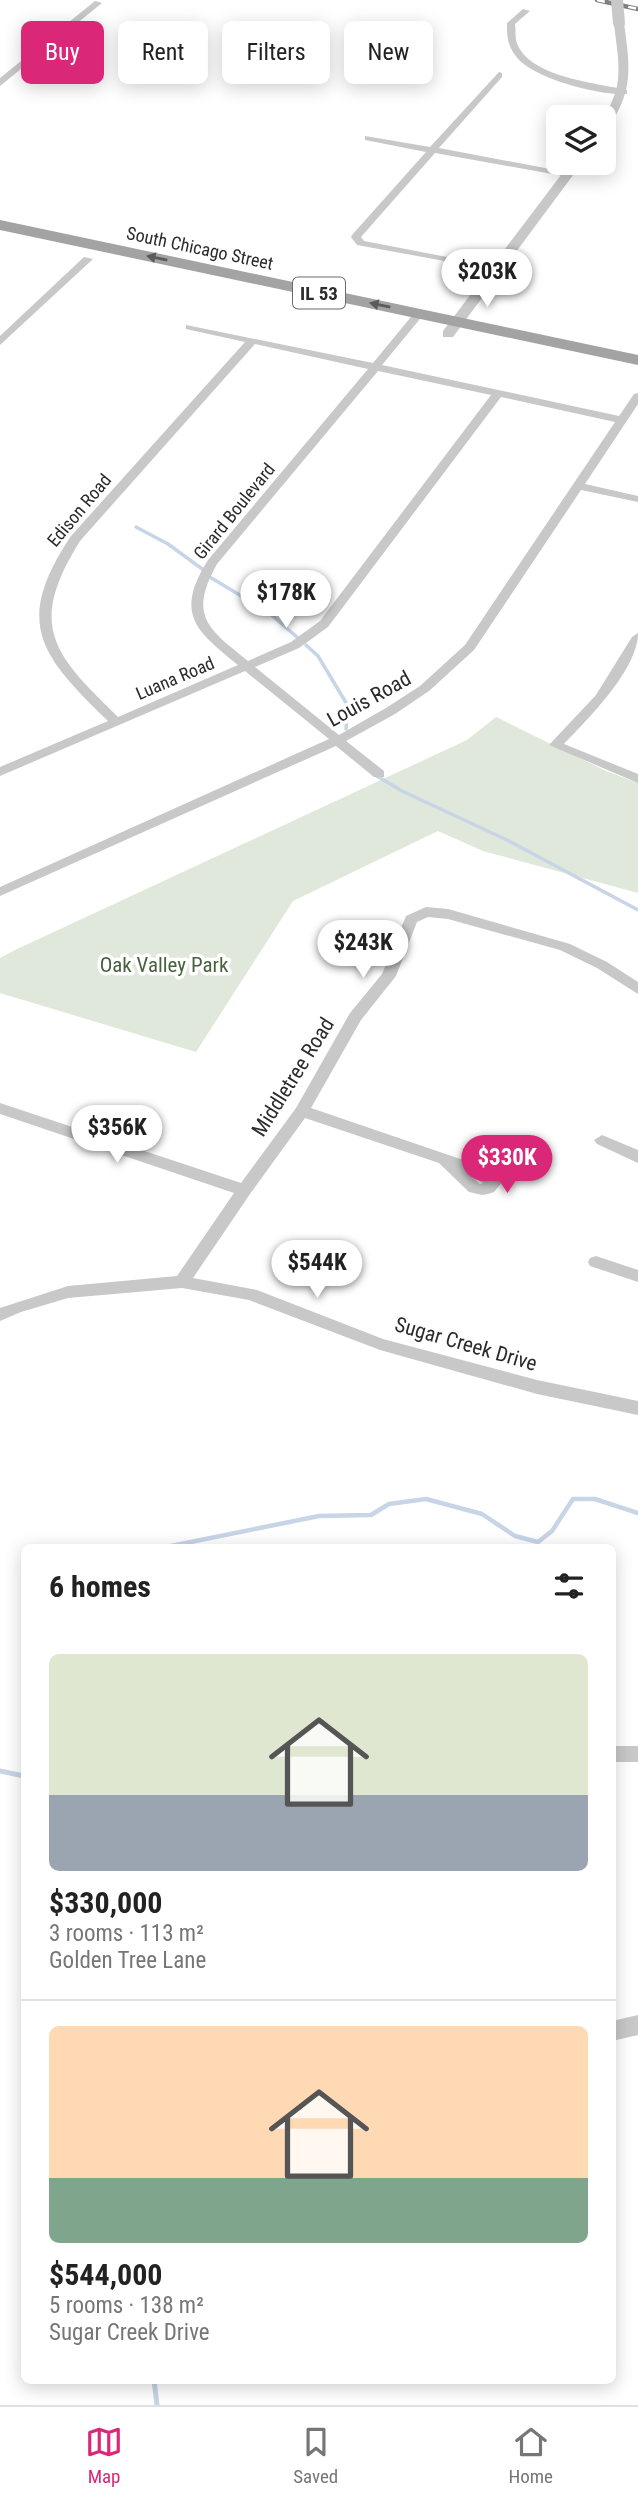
<!DOCTYPE html>
<meta charset="utf-8">
<style>
:root{--surface:#fff;--page:#f6f6f6;--text:#222;--muted:#767676;--line:#e0e0e0;--accent:#db2777}
body{margin:0;font-family:"Roboto Condensed",sans-serif;background:var(--page);color:var(--text);height:100vh;display:flex;flex-direction:column;font-size:26px;white-space:nowrap}
*{box-sizing:border-box;margin:0}
p{font-size:23px;color:var(--muted)}
.icon{flex:none;width:38px;height:38px;fill:none;stroke:currentColor;stroke-width:2;stroke-linecap:round;stroke-linejoin:round}
.map{position:relative;flex:1;overflow:hidden}
.panel{position:absolute;left:21px;top:1544px;width:595px;height:840px;display:flex;flex-direction:column;background:var(--surface);border-radius:10px;box-shadow:0 4px 18px #0003}
.panel>*{flex:none}
.guide{position:absolute;left:21px;top:21px;width:597px;height:63px;display:flex;gap:14px}
.tools{position:absolute;left:546px;top:105px;display:grid;gap:14px}
.tools a{display:grid;place-items:center;width:70px;height:70px;border-radius:10px;background:var(--surface);box-shadow:0 4px 18px #0003;font-size:35px}
.price{position:absolute;translate:-50% -60px;padding:0 16px;border-radius:24px;background:#fff;color:#222;font-size:23px;line-height:46px;filter:drop-shadow(0 2px 4px #0008)}
.price::after{content:'';position:absolute;left:50%;top:42px;width:21px;height:16px;margin-left:-10px;background:inherit;clip-path:polygon(0 0,100% 0,50% 100%)}
.price.selected{background:var(--accent);color:#fff}
ul{padding:0;list-style:none}
li{display:grid;align-content:center;gap:14px;height:371px;padding:0 28px}
li+li{border-top:2px solid var(--line)}
li span{display:grid;place-items:center;height:217px;border-radius:10px;color:#555}
li>.icon{margin-inline-start:auto}
span .icon{width:126px;height:126px;fill:#fffc;stroke-width:1}
li b{font-size:30px}
h2{display:flex;justify-content:space-between;align-items:center;height:84px;padding:0 28px;font-size:30px}
.pill{padding:0 24px;border-radius:10px;background:var(--surface);box-shadow:0 4px 18px #0003;font-size:24px;line-height:63px}
.pill.selected{background:var(--accent);color:#fff}
.menu{display:flex;justify-content:space-around;align-items:center;height:98px;border-top:2px solid var(--line);background:var(--surface);font-size:19px;color:var(--muted)}
.menu a{display:grid;justify-items:center;gap:4px}
.menu .selected{color:var(--accent)}
.map>svg:first-child{display:block}
.green{fill:#dfe8da}
.lines{fill:none;stroke-linecap:round;stroke-linejoin:round}
.stream-far2{stroke:#c7d5e7;stroke-width:3.5}
.stream-far1{stroke:#c7d5e7;stroke-width:4.5}
.stream{stroke:#c7d5e7;stroke-width:5}
.minor{fill:#c8c8c8;fill-rule:evenodd}
.tertiary{fill:#c8c8c8;fill-rule:evenodd}
.primary{fill:#a3a3a3;fill-rule:evenodd}
.rail-casing{stroke:#808080;stroke-width:4.5}
.rail{stroke:#fff;stroke-width:2.5;stroke-dasharray:8;stroke-linecap:butt}
.tertiary-bridge{stroke:#c8c8c8;stroke-width:12}
.oneway{fill:#5b5b5b}
.labels{text-anchor:middle;dominant-baseline:central;stroke-width:7;stroke-linejoin:round;paint-order:stroke}
.far-street-label{font-size:18px;fill:#2b2b2b;stroke:#fff}
.shield{fill:#fff;stroke:#6b6b6b;stroke-width:2}
.shield-label{font-size:19px;font-weight:bold;fill:#2b2b2b}
.street-label{font-size:21px;fill:#2b2b2b;stroke:#fff}
.park-label{font-size:21px;fill:#48623e;stroke:#fff}
</style>
<div class="map">
<svg width="638" height="2405" viewBox="0 0 638 2405">
<rect width="100%" height="100%" fill="#fff"/>
<polygon class="green" points="496,717 606,771 638,783 638,893 483,851 438,831 293,901 196,1052 0,993 0,958 15,950 467,740"/>
<g class="lines">
<g class="stream-far2">
<polyline points="136,527 168,544 205,571"/>
<polyline points="208,576 268,612 298,638"/>
<polyline points="306,645 318,656 348,706 346,729"/>
<polyline points="375,775 402,791 507,840 638,910"/>
</g>
<polyline class="stream-far1" points="166,1547 319,1516 371,1515 389,1504 426,1499 482,1514 515,1536 538,1542 552,1531 573,1499 595,1499 638,1513"/>
<g class="stream">
<polyline points="0,1771 24,1776"/>
<polyline points="154,2380 157,2405"/>
</g>
<g class="minor">
<polygon points="95,1 102,3 0,86 0,78"/>
<path d="M 523,9 L 530,11 L 515,24 C 516,29 515,35 516,40 C 525,77 597,83 627,90 L 627,94 C 600,96 530,78 515,55 C 507,44 507,35 507,23 Z"/>
<polygon points="499,72 502,73 502,77 439,148 566,172 571,175 569,177 435,153 361,237 364,241 499,267 499,271 357,245 351,237 352,235 426,152 365,140 365,136 430,147"/>
<polygon points="84,257 93,259 0,345 0,336"/>
<path d="M 419,311 L 424,314 L 382,365 L 619,416 L 634,394 L 638,393 L 638,404 L 585,484 L 638,496 L 638,502 L 581,490 L 474,650 L 429,691 L 395,714 L 346,741 L 384,771 L 384,777 L 374,777 L 336,746 L 0,896 L 0,887 L 329,739 L 245,671 L 0,776 L 0,767 L 108,721 C 40,655 13,623 71,536 L 245,342 L 186,329 L 186,325 L 373,363 L 415,312 ZM 255,344 L 368,369 L 208,560 C 174,614 196,631 238,665 L 118,717 C 53,654 27,626 80,541 ZM 378,371 L 491,395 L 320,621 L 291,642 L 248,661 C 208,629 188,616 217,564 ZM 501,397 L 615,422 L 465,645 L 420,686 L 386,708 L 339,735 L 255,667 L 299,648 L 328,627 Z"/>
<path d="M 638,633 C 638,669 589,718 564,744 L 638,774 L 638,783 L 549,745 L 596,695 L 632,637 Z"/>
<path d="M 426,907 L 448,909 L 570,944 L 607,962 L 638,982 L 638,994 L 597,968 L 560,950 L 448,919 L 428,917 L 417,922 L 396,976 L 361,1020 L 311,1108 L 472,1163 L 500,1178 L 502,1182 L 494,1192 L 488,1194 L 482,1195 L 469,1192 L 439,1163 L 305,1118 L 250,1194 L 193,1278 L 257,1290 L 383,1339 L 537,1380 L 638,1401 L 638,1415 L 537,1394 L 380,1350 L 249,1300 L 182,1288 L 68,1298 L 21,1312 L 0,1321 L 0,1308 L 68,1286 L 177,1276 L 234,1193 L 0,1114 L 0,1103 L 241,1183 L 296,1108 L 350,1013 L 382,974 L 406,916 ZM 469,1175 L 483,1183 L 480,1184 Z"/>
<polygon points="602,1135 638,1150 638,1163 597,1144 594,1140"/>
<polygon points="596,1256 638,1270 638,1282 590,1266 588,1262 590,1258"/>
<rect x="612" y="1746" width="26" height="16"/>
<polygon points="638,2015 638,2035 612,2041 612,2021"/>
</g>
<g class="tertiary">
<path d="M 619,20 L 624,23 C 630,67 634,90 608,128 L 604,129 C 603,114 614,102 617,86 C 621,66 616,44 614,23 Z"/>
<polygon points="570,163 582,163 453,337 443,337 443,331"/>
</g>
<polygon class="primary" points="0,220 638,355 638,365 0,230"/>
<defs>
<polyline id="rail" points="597,0 638,9"/>
</defs>
<use href="#rail" class="rail-casing"/>
<use href="#rail" class="rail"/>
<polyline class="tertiary-bridge" points="617,0 619,23"/>
</g>
<defs><path id="oneway-solid" d="M-6-.8H1V-3.2L6.5 0L1 3.2V.8H-6Z" transform="scale(1.75)"/></defs>
<g class="oneway">
<use href="#oneway-solid" transform="translate(157 258) rotate(-168)"/>
<use href="#oneway-solid" transform="translate(380 305) rotate(-168)"/>
</g>
<g class="labels">
<g class="far-street-label">
<text transform="translate(200 248) rotate(12)">South Chicago Street</text>
<text transform="translate(79 510) rotate(-50)">Edison Road</text>
<text transform="translate(234 511) rotate(-51)">Girard Boulevard</text>
<text transform="translate(175 678) rotate(-23)">Luana Road</text>
</g>
<rect class="shield" x="293" y="277.5" width="52" height="31" rx="5"/>
<g class="shield-label">
<text x="319" y="293">IL 53</text>
</g>
<g class="street-label">
<text transform="translate(369 699) rotate(-29)">Louis Road</text>
<text transform="translate(293 1077) rotate(-58)">Middletree Road</text>
<text transform="translate(466 1344) rotate(16)">Sugar Creek Drive</text>
</g>
<g class="park-label">
<text x="164" y="965">Oak Valley Park</text>
</g>
</g>
</svg>
<div class="tools">
<a><svg class="icon" aria-label="layers" viewBox="0 0 24 24"><path d="M12 4l9 5-9 5-9-5zM3 14l9 5 9-5"/></svg></a>
</div>
<b class="price" style="left:487px;top:309px">$203K</b>
<b class="price" style="left:286px;top:630px">$178K</b>
<b class="price" style="left:363px;top:980px">$243K</b>
<b class="price" style="left:117px;top:1165px">$356K</b>
<b class="price selected" style="left:507px;top:1195px">$330K</b>
<b class="price" style="left:317px;top:1300px">$544K</b>
<div class="guide">
<a class="pill selected">Buy</a>
<a class="pill">Rent</a>
<a class="pill">Filters</a>
<a class="pill">New</a>
</div>
<section class="panel">
<h2>6 homes<svg class="icon" aria-label="filters" viewBox="0 0 24 24"><path d="M4 7h16M4 17h16"/><circle cx="9" cy="7" r="2"/><circle cx="15" cy="17" r="2"/></svg></h2>
<ul>
<li><span style="background:linear-gradient(#dfe7d0 65%,#9aa5b1 0)"><svg class="icon" aria-label="home" viewBox="0 0 24 24"><path d="M3 11l9-7 9 7M6 9v11h12V9"/></svg></span><div><b>$330,000</b><p>3 rooms · 113 m²</p><p>Golden Tree Lane</p></div></li>
<li><span style="background:linear-gradient(#ffd9b3 70%,#7fa58c 0)"><svg class="icon" aria-label="home" viewBox="0 0 24 24"><path d="M3 11l9-7 9 7M6 9v11h12V9"/></svg></span><div><b>$544,000</b><p>5 rooms · 138 m²</p><p>Sugar Creek Drive</p></div></li>
</ul>
</section>
</div>
<nav class="menu">
<a class="selected"><svg class="icon" aria-label="map" viewBox="0 0 24 24"><path d="M3 6l6-2 6 2 6-2v14l-6 2-6-2-6 2zM9 4v14M15 6v14"/></svg>Map</a>
<a><svg class="icon" aria-label="saved" viewBox="0 0 24 24"><path d="M7 4h10v16l-5-4-5 4z"/></svg>Saved</a>
<a><svg class="icon" aria-label="home" viewBox="0 0 24 24"><path d="M3 11l9-7 9 7M6 9v11h12V9"/></svg>Home</a>
</nav>
